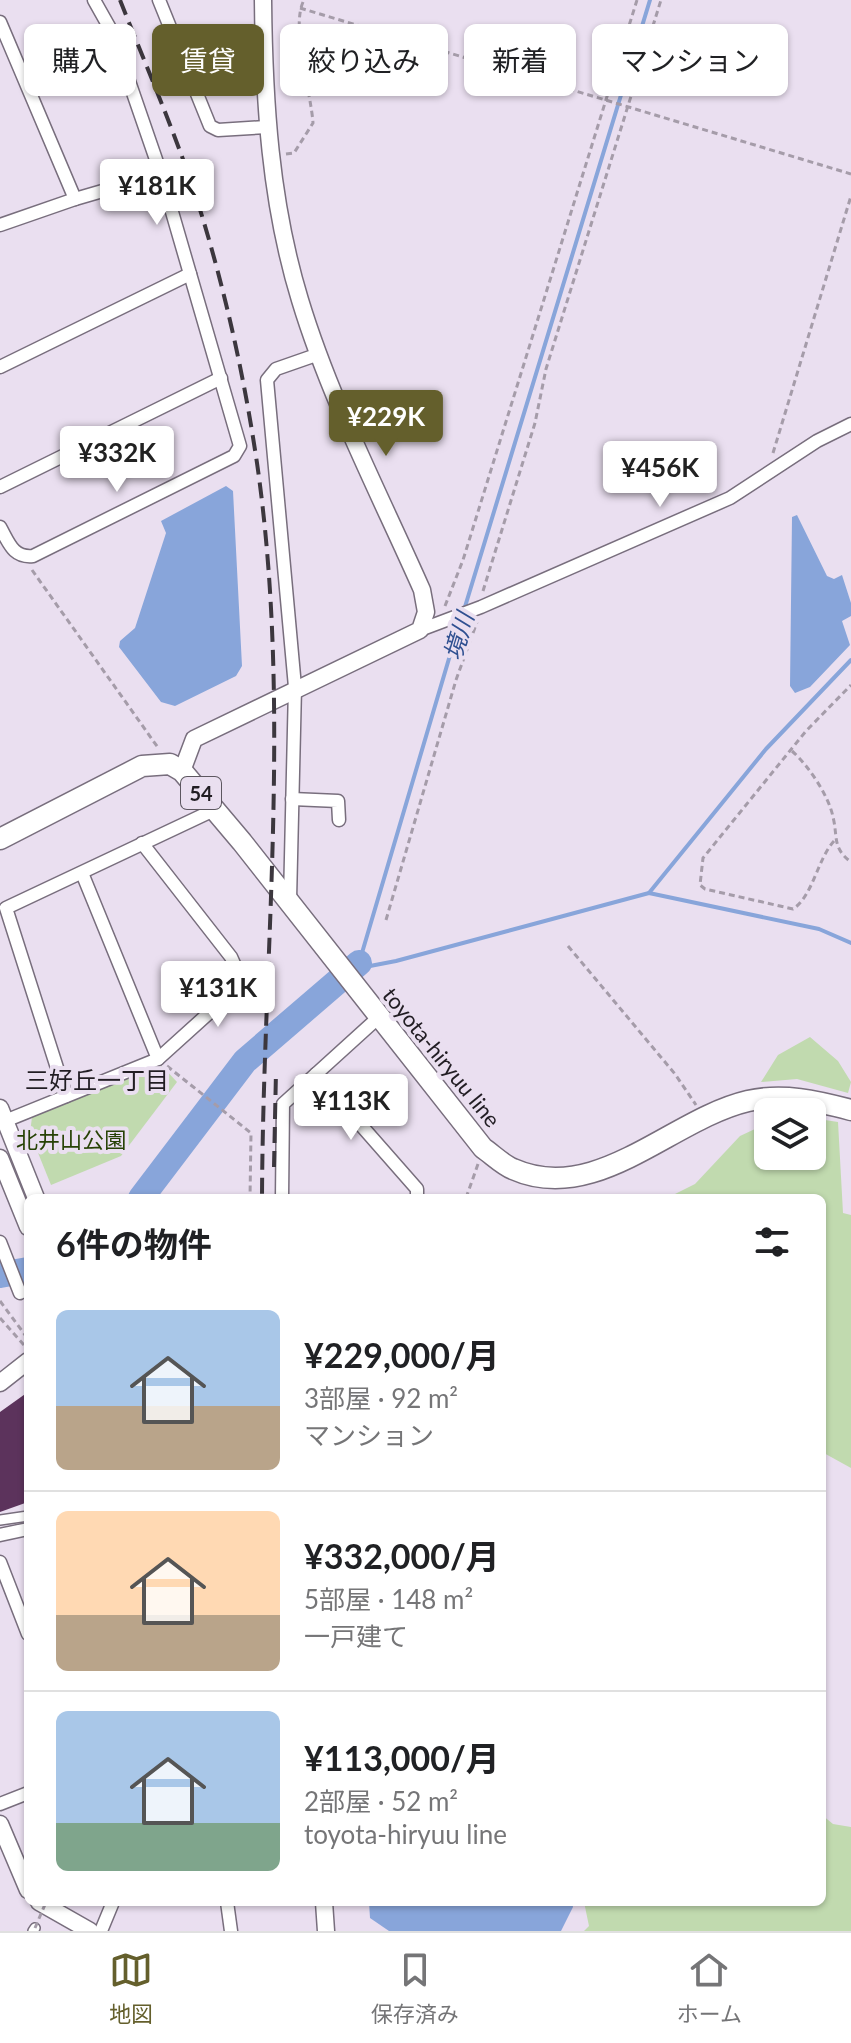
<!DOCTYPE html>
<html lang="ja">
<meta charset="utf-8">
<style>
:root{--surface:#fff;--page:#f6f6f6;--text:#202124;--muted:#757577;--line:#e0e0e0;--accent:#645f2c}
body{margin:0;font-family:Lato,"Noto Sans JP",sans-serif;background:var(--page);color:var(--text);height:100vh;display:flex;flex-direction:column;font-size:30px;white-space:nowrap}
*{box-sizing:border-box;margin:0}
p{font-size:26px;color:var(--muted)}
.icon{flex:none;width:44px;height:44px;fill:none;stroke:currentColor;stroke-width:2;stroke-linecap:round;stroke-linejoin:round}
.map{position:relative;flex:1;overflow:hidden}
.panel{position:absolute;left:24px;top:1194px;width:802px;height:712px;display:flex;flex-direction:column;background:var(--surface);border-radius:12px;box-shadow:0 2px 6px #0004}
.panel>*{flex:none}
.guide{position:absolute;left:24px;top:24px;width:804px;height:72px;display:flex;gap:16px}
.tools{position:absolute;left:754px;top:1098px;display:grid;gap:16px}
.tools a{display:grid;place-items:center;width:72px;height:72px;border-radius:12px;background:var(--surface);box-shadow:0 2px 6px #0004;font-size:40px}
.price{position:absolute;translate:-50% -68px;padding:0 18px;border-radius:8px;background:#fff;color:#222;font-size:26px;line-height:52px;filter:drop-shadow(0 2px 4px #0008)}
.price::after{content:'';position:absolute;left:50%;top:48px;width:24px;height:18px;margin-left:-12px;background:inherit;clip-path:polygon(0 0,100% 0,50% 100%)}
.price.selected{background:var(--accent);color:#fff}
ul{padding:0;list-style:none}
li{display:flex;align-items:center;gap:24px;height:200px;padding:0 32px}
li+li{border-top:2px solid var(--line)}
li span{display:grid;place-items:center;flex:none;width:224px;height:160px;border-radius:12px;color:#555}
li>.icon{margin-inline-start:auto}
span .icon{width:96px;height:96px;fill:#fffc;stroke-width:1}
li b{font-size:34px}
h2{display:flex;justify-content:space-between;align-items:center;height:96px;padding:0 32px;font-size:34px}
.tag{padding:0 28px;border-radius:12px;background:var(--surface);box-shadow:0 2px 6px #0004;font-size:28px;line-height:72px}
.tag.selected{background:var(--accent);color:#fff}
.dock{display:flex;justify-content:space-around;align-items:center;height:112px;border-top:2px solid var(--line);background:var(--surface);font-size:22px;color:var(--muted)}
.dock a{display:grid;justify-items:center;gap:4px}
.dock .selected{color:var(--accent)}
.map>svg:first-child{display:block}
.green{fill:#c1daaf}
.water{fill:#88a5da}
.lines{fill:none;stroke-linecap:round;stroke-linejoin:round}
.stream{stroke:#88a5da;stroke-width:4}
.river{stroke:#88a5da;stroke-width:26}
.building{fill:#5c335c}
.pedestrian-casing{stroke:#786e7d;stroke-width:12}
.minor-casing{stroke:#786e7d;stroke-width:15}
.tertiary-casing{stroke:#786e7d;stroke-width:19}
.primary-casing{stroke:#786e7d;stroke-width:23}
.path{stroke:#a59ca9;stroke-width:3;stroke-dasharray:6 4;stroke-linecap:butt}
.pedestrian{stroke:#fff;stroke-width:9}
.minor{stroke:#fff;stroke-width:12}
.tertiary{stroke:#fff;stroke-width:16}
.primary{stroke:#fff;stroke-width:20}
.rail{stroke:#3c373e;stroke-width:4;stroke-dasharray:16 8;stroke-linecap:butt}
.path-bridge{stroke:#a59ca9;stroke-width:3;stroke-dasharray:6 4;stroke-linecap:butt}
.labels{text-anchor:middle;dominant-baseline:central;stroke-width:8;stroke-linejoin:round;paint-order:stroke}
.shield{fill:#eadff0;stroke:#5d5760;stroke-width:2}
.shield-label{font-size:20px;font-weight:bold;fill:#211d23}
.street-label{font-size:22px;fill:#211d23;stroke:#eadff0}
.park-label{font-size:22px;fill:#274205;stroke:#eadff0}
.water-label{font-size:24px;font-style:italic;fill:#2f5091;stroke:#eadff0}
.neighbourhood-label{font-size:24px;fill:#211d23;stroke:#eadff0}
</style>
<div class="map">
<svg width="851" height="1931" viewBox="0 0 851 1931">
<rect width="100%" height="100%" fill="#eadff0"/>
<g class="green">
<polygon points="810,1037 838,1061 851,1082 848,1093 797,1079 761,1082 778,1055"/>
<polygon points="161,1065 177,1082 121,1156 51,1185 30,1133 32,1117"/>
<polygon points="812,1118 838,1122 843,1213 851,1215 851,1468 822,1452 822,1198 667,1198 695,1184 740,1136 768,1123 768,1156 812,1156"/>
<polygon points="822,1815 833,1824 851,1827 851,1931 584,1931 589,1926 584,1902 822,1902"/>
</g>
<g class="water">
<polygon points="226,486 233,491 242,666 236,676 175,706 161,702 119,647 120,641 135,628 166,533 161,521"/>
<polygon points="797,515 827,576 834,579 842,575 851,603 851,616 842,621 850,645 810,687 795,693 790,686 792,517"/>
<polygon points="369,1902 572,1902 573,1907 561,1931 389,1931 370,1918"/>
</g>
<g class="lines">
<g class="stream">
<polyline points="464,610 650,0"/>
<polyline points="461,618 359,963 370,966 396,961 649,893 819,929 851,943"/>
<polyline points="649,893 766,749 851,660"/>
</g>
<g class="river">
<polyline points="141,1198 245,1061 359,963"/>
<polyline points="0,1275 28,1270"/>
</g>
</g>
<polygon class="building" points="28,1392 28,1502 0,1512 0,1412"/>
<g class="lines">
<defs>
<g id="pedestrian">
<polyline points="0,1520 28,1516"/>
<polyline points="33,1931 35,1928"/>
</g>
<g id="minor">
<polyline points="159,0 210,126 218,130 266,127"/>
<polyline points="0,22 75,199 0,225"/>
<polyline points="75,199 161,174"/>
<polyline points="0,367 190,274"/>
<polyline points="0,487 221,378"/>
<path d="M 0,527 C 9,543 13,558 33,556 L 234,456 L 240,446 L 161,174 L 112,32 L 94,0"/>
<polyline points="420,630 481,607 730,498 817,441 851,424"/>
<polyline points="292,799 338,801 339,820"/>
<polyline points="82,873 158,1059"/>
<polyline points="290,900 295,687 267,380 276,369 319,354"/>
<polyline points="316,1074 417,1189 417,1198"/>
<polyline points="66,1096 6,908 216,809"/>
<polyline points="0,1123 158,1059 230,994 235,966 231,957 142,843"/>
<polyline points="282,1198 283,1104 380,1016"/>
<polyline points="0,1242 20,1293"/>
<polyline points="0,1535 28,1529"/>
<polyline points="0,1562 28,1634"/>
<polyline points="0,1804 28,1793"/>
<polyline points="227,1902 231,1931"/>
<polyline points="101,1931 113,1902"/>
</g>
<g id="tertiary">
<path d="M 182,771 L 194,739 L 420,630 L 426,612 L 422,590 C 380,495 330,399 300,300 C 270,202 264,101 263,0"/>
<polyline points="0,1108 36,1198"/>
<polyline points="0,1158 28,1227"/>
<polyline points="0,1383 28,1361"/>
<polyline points="0,1824 28,1890"/>
<polyline points="39,1902 90,1931"/>
<polyline points="324,1902 326,1931"/>
</g>
<path id="primary" d="M 0,839 L 142,766 L 170,764 L 182,771 L 242,842 L 483,1148 C 493,1155 503,1165 513,1169 C 596,1206 671,1119 748,1101 C 783,1093 817,1101 851,1110"/>
</defs>
<use href="#pedestrian" class="pedestrian-casing"/>
<use href="#minor" class="minor-casing"/>
<use href="#tertiary" class="tertiary-casing"/>
<use href="#primary" class="primary-casing"/>
<g class="path">
<polyline points="300,8 851,174"/>
<path d="M 286,154 L 294,153 L 313,123 C 311,92 290,26 304,0"/>
<polyline points="773,453 851,196"/>
<polyline points="32,570 159,749"/>
<polyline points="483,591 535,423 546,369 661,0"/>
<polyline points="445,606 463,560 637,0"/>
<path d="M 792,751 C 808,765 829,796 833,817 C 838,837 832,848 851,862"/>
<path d="M 834,841 C 817,860 813,896 793,909 L 705,889 L 700,885 L 703,858 L 806,731 L 851,685"/>
<polyline points="386,920 456,680 477,622"/>
<polyline points="568,946 675,1074 696,1105"/>
<polyline points="167,1066 251,1133 250,1198"/>
<polyline points="466,1198 478,1164"/>
<polyline points="0,1301 28,1339"/>
<polyline points="0,1318 24,1345"/>
</g>
<use href="#pedestrian" class="pedestrian"/>
<use href="#minor" class="minor"/>
<use href="#tertiary" class="tertiary"/>
<use href="#primary" class="primary"/>
<g class="rail">
<path d="M 120,0 C 146,66 175,132 197,200 C 224,285 244,375 257,463 C 292,706 263,954 262,1198"/>
<polyline points="274,1167 276,1071"/>
</g>
<polyline class="path-bridge" points="35,1928 46,1902"/>
</g>
<g class="labels">
<rect class="shield" x="181" y="777" width="40" height="32" rx="6"/>
<g class="shield-label">
<text x="201" y="793">54</text>
</g>
<g class="street-label">
<text transform="translate(442 1057) rotate(51)">toyota-hiryuu line</text>
</g>
<g class="park-label">
<text x="71" y="1139">北井山公園</text>
</g>
<g class="water-label">
<text transform="translate(458 636) rotate(-73)">境川</text>
</g>
<g class="neighbourhood-label">
<text x="97" y="1079">三好丘一丁目</text>
</g>
</g>
</svg>
<div class="tools">
<a><svg class="icon" aria-label="layers" viewBox="0 0 24 24"><path d="M12 4l9 5-9 5-9-5zM3 14l9 5 9-5"/></svg></a>
</div>
<b class="price" style="left:157px;top:227px">¥181K</b>
<b class="price selected" style="left:386px;top:458px">¥229K</b>
<b class="price" style="left:117px;top:494px">¥332K</b>
<b class="price" style="left:660px;top:509px">¥456K</b>
<b class="price" style="left:218px;top:1029px">¥131K</b>
<b class="price" style="left:351px;top:1142px">¥113K</b>
<div class="guide">
<a class="tag">購入</a>
<a class="tag selected">賃貸</a>
<a class="tag">絞り込み</a>
<a class="tag">新着</a>
<a class="tag">マンション</a>
</div>
<section class="panel">
<h2>6件の物件<svg class="icon" aria-label="filters" viewBox="0 0 24 24"><path d="M4 7h16M4 17h16"/><circle cx="9" cy="7" r="2"/><circle cx="15" cy="17" r="2"/></svg></h2>
<ul>
<li><span style="background:linear-gradient(#a9c7e8 60%,#b9a48a 0)"><svg class="icon" aria-label="home" viewBox="0 0 24 24"><path d="M3 11l9-7 9 7M6 9v11h12V9"/></svg></span><div><b>¥229,000/月</b><p>3部屋 · 92 m²</p><p>マンション</p></div></li>
<li><span style="background:linear-gradient(#ffd9b3 65%,#b9a48a 0)"><svg class="icon" aria-label="home" viewBox="0 0 24 24"><path d="M3 11l9-7 9 7M6 9v11h12V9"/></svg></span><div><b>¥332,000/月</b><p>5部屋 · 148 m²</p><p>一戸建て</p></div></li>
<li><span style="background:linear-gradient(#a9c7e8 70%,#7fa58c 0)"><svg class="icon" aria-label="home" viewBox="0 0 24 24"><path d="M3 11l9-7 9 7M6 9v11h12V9"/></svg></span><div><b>¥113,000/月</b><p>2部屋 · 52 m²</p><p>toyota-hiryuu line</p></div></li>
</ul>
</section>
</div>
<nav class="dock">
<a class="selected"><svg class="icon" aria-label="map" viewBox="0 0 24 24"><path d="M3 6l6-2 6 2 6-2v14l-6 2-6-2-6 2zM9 4v14M15 6v14"/></svg>地図</a>
<a><svg class="icon" aria-label="saved" viewBox="0 0 24 24"><path d="M7 4h10v16l-5-4-5 4z"/></svg>保存済み</a>
<a><svg class="icon" aria-label="home" viewBox="0 0 24 24"><path d="M3 11l9-7 9 7M6 9v11h12V9"/></svg>ホーム</a>
</nav>
